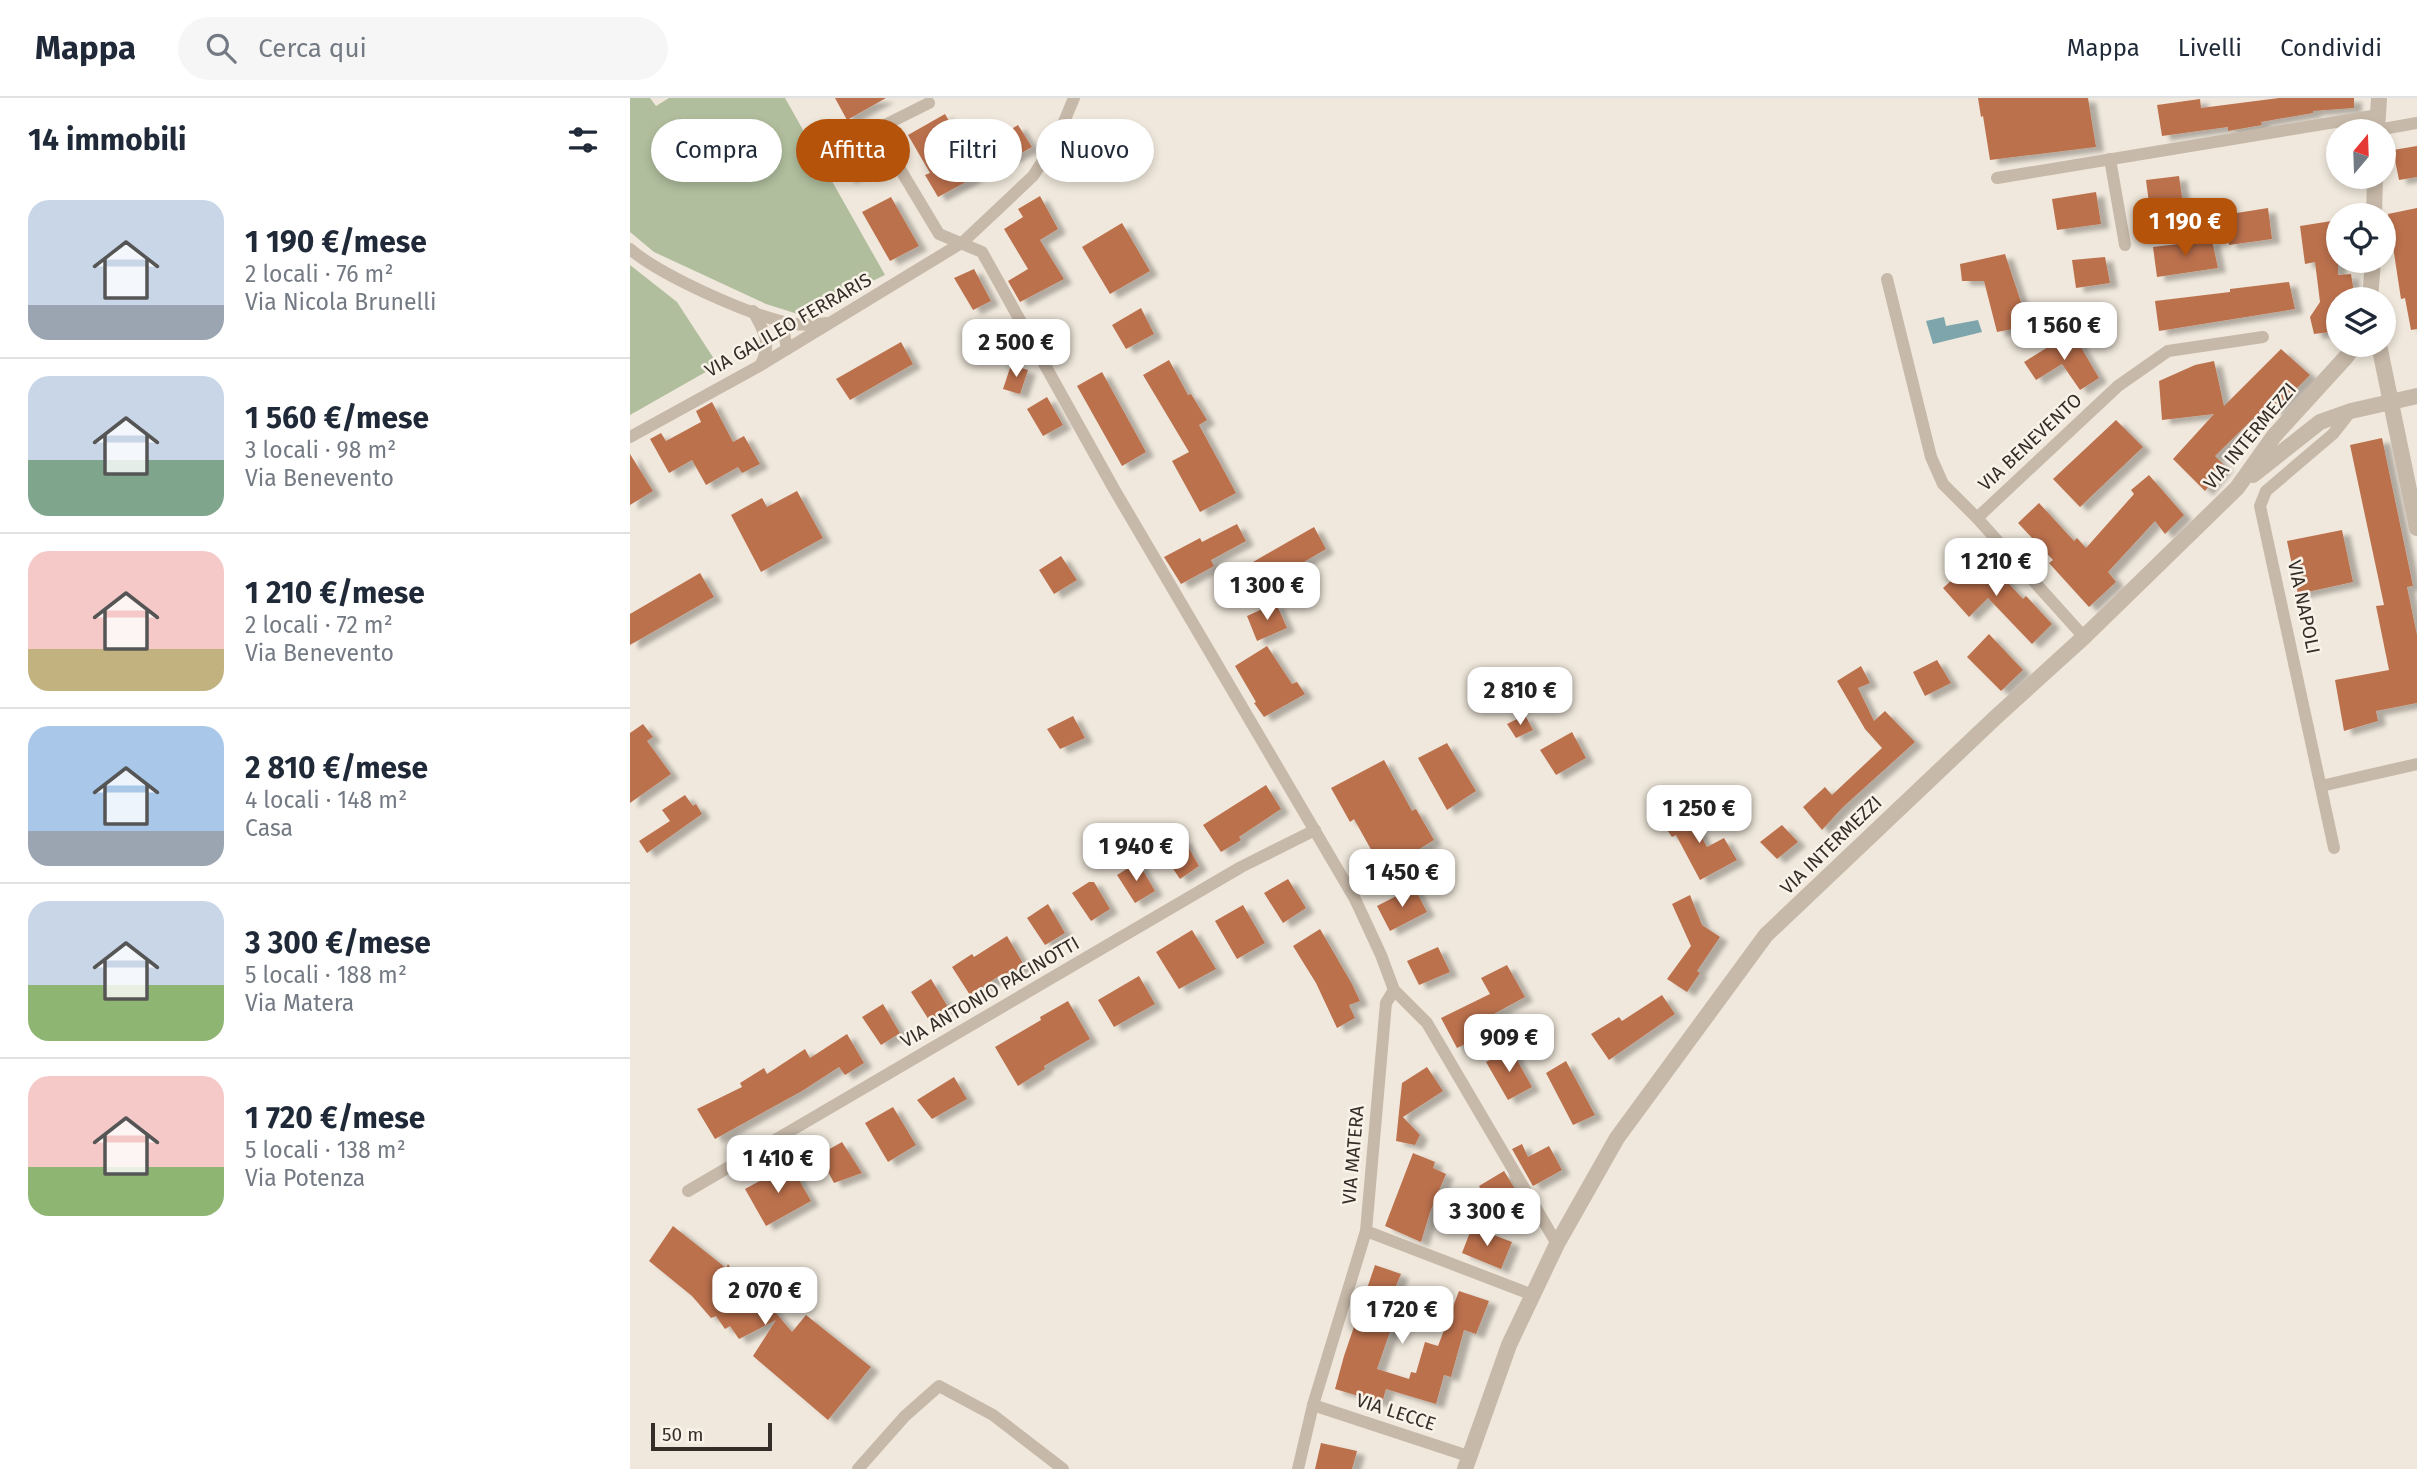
<!DOCTYPE html>
<html lang="it">
<meta charset="utf-8">
<style>
:root{--surface:#fff;--page:#f6f6f7;--text:#1f2937;--muted:#747a83;--line:#e0e1e3;--accent:#b45309}
body{margin:0;font-family:"Fira Sans",sans-serif;background:var(--page);color:var(--text);height:100vh;display:flex;flex-direction:column;font-size:26px;white-space:nowrap}
*{box-sizing:border-box;margin:0}
p{font-size:23px;color:var(--muted)}
.icon{flex:none;width:38px;height:38px;fill:none;stroke:currentColor;stroke-width:2;stroke-linecap:round;stroke-linejoin:round}
.map{position:relative;flex:1;overflow:hidden}
.side{display:flex;flex-direction:column;background:var(--surface);width:630px}
.side>*{flex:none}
.guide{position:absolute;left:21px;top:21px;width:665px;height:63px;display:flex;gap:14px}
.needle{width:46px;rotate:19deg}
.fabs{position:absolute;left:1696px;top:21px;display:grid;gap:14px}
.fabs a{display:grid;place-items:center;width:70px;height:70px;border-radius:50%;background:var(--surface);box-shadow:0 4px 10px #0003;font-size:35px}
.scale{position:absolute;left:21px;bottom:18px;width:121px;box-sizing:border-box;padding-left:7px;border:4px solid #352d28;border-top:0;font-size:19px;line-height:24px;white-space:nowrap;color:#352d28;-webkit-text-stroke:5px #f8f2e8;paint-order:stroke}
.price{position:absolute;translate:-50% -60px;padding:0 16px;border-radius:14px;background:#fff;color:#222;font-size:23px;line-height:46px;filter:drop-shadow(0 2px 4px #0008)}
.price::after{content:'';position:absolute;left:50%;top:42px;width:21px;height:16px;margin-left:-10px;background:inherit;clip-path:polygon(0 0,100% 0,50% 100%)}
.price.current{background:var(--accent);color:#fff}
ul{padding:0;list-style:none}
li{display:flex;align-items:center;gap:21px;height:175px;padding:0 28px}
li+li{border-top:2px solid var(--line)}
li span{display:grid;place-items:center;flex:none;width:196px;height:140px;border-radius:21px;color:#555}
li>.icon{margin-inline-start:auto}
span .icon{width:84px;height:84px;fill:#fffc;stroke-width:1}
li b{font-size:30px}
h2{display:flex;justify-content:space-between;align-items:center;height:84px;padding:0 28px;font-size:30px}
.chip{padding:0 24px;border-radius:32px;background:var(--surface);box-shadow:0 4px 10px #0003;font-size:24px;line-height:63px}
.chip.current{background:var(--accent);color:#fff}
header{display:flex;align-items:center;gap:42px;box-sizing:border-box;height:98px;padding:0 35px;background:var(--surface);border-bottom:2px solid var(--line)}
header strong{font-size:33px}
nav{display:flex;gap:38px;margin-inline-start:auto;font-size:24px}
.search{width:490px;height:63px;background:var(--page);display:flex;align-items:center;gap:18px;box-sizing:border-box;padding:0 24px;border-radius:38px;color:var(--muted);font-size:26px}
main{display:flex;flex:1;min-height:0}
.map>svg:first-child{display:block}
.grass{fill:#b0be9d}
.water{fill:#7da5ab}
.building{fill:#bc714e;filter:url(#shadow)}
.lines{fill:none;stroke-linecap:round;stroke-linejoin:round}
.minor{stroke:#c7b9a9;stroke-width:12}
.tertiary{stroke:#c7b9a9;stroke-width:16}
.labels{text-anchor:middle;dominant-baseline:central;stroke-width:5;stroke-linejoin:round;paint-order:stroke}
.street-label{font-size:19px;fill:#352d28;stroke:#f8f2e8}
</style>
<header>
<strong>Mappa</strong>
<div class="search"><svg class="icon" aria-label="search" viewBox="0 0 24 24"><circle cx="10" cy="10" r="6"/><path d="M15 15l6 6"/></svg>Cerca qui</div>
<nav><a>Mappa</a><a>Livelli</a><a>Condividi</a></nav>
</header>
<main>
<section class="side">
<h2>14 immobili<svg class="icon" aria-label="filters" viewBox="0 0 24 24"><path d="M4 7h16M4 17h16"/><circle cx="9" cy="7" r="2"/><circle cx="15" cy="17" r="2"/></svg></h2>
<ul>
<li><span style="background:linear-gradient(#c9d6e8 75%,#9aa5b1 0)"><svg class="icon" aria-label="home" viewBox="0 0 24 24"><path d="M3 11l9-7 9 7M6 9v11h12V9"/></svg></span><div><b>1 190 €/mese</b><p>2 locali · 76 m²</p><p>Via Nicola Brunelli</p></div></li>
<li><span style="background:linear-gradient(#c9d6e8 60%,#7fa58c 0)"><svg class="icon" aria-label="home" viewBox="0 0 24 24"><path d="M3 11l9-7 9 7M6 9v11h12V9"/></svg></span><div><b>1 560 €/mese</b><p>3 locali · 98 m²</p><p>Via Benevento</p></div></li>
<li><span style="background:linear-gradient(#f6c9c9 70%,#c2b280 0)"><svg class="icon" aria-label="home" viewBox="0 0 24 24"><path d="M3 11l9-7 9 7M6 9v11h12V9"/></svg></span><div><b>1 210 €/mese</b><p>2 locali · 72 m²</p><p>Via Benevento</p></div></li>
<li><span style="background:linear-gradient(#a9c7e8 75%,#9aa5b1 0)"><svg class="icon" aria-label="home" viewBox="0 0 24 24"><path d="M3 11l9-7 9 7M6 9v11h12V9"/></svg></span><div><b>2 810 €/mese</b><p>4 locali · 148 m²</p><p>Casa</p></div></li>
<li><span style="background:linear-gradient(#c9d6e8 60%,#8fb573 0)"><svg class="icon" aria-label="home" viewBox="0 0 24 24"><path d="M3 11l9-7 9 7M6 9v11h12V9"/></svg></span><div><b>3 300 €/mese</b><p>5 locali · 188 m²</p><p>Via Matera</p></div></li>
<li><span style="background:linear-gradient(#f6c9c9 65%,#8fb573 0)"><svg class="icon" aria-label="home" viewBox="0 0 24 24"><path d="M3 11l9-7 9 7M6 9v11h12V9"/></svg></span><div><b>1 720 €/mese</b><p>5 locali · 138 m²</p><p>Via Potenza</p></div></li>
</ul>
</section>
<div class="map">
<svg width="1787" height="1371" viewBox="0 0 1787 1371">
<defs>
<filter id="shadow"><feDropShadow dx="8" dy="4.5" stdDeviation="2" flood-color="#0004"/></filter>
</defs>
<rect width="100%" height="100%" fill="#f0e8dc"/>
<g class="grass">
<polygon points="0,0 20,0 26,8 39,0 155,0 255,177 171,217 136,206 24,154 0,134"/>
<polygon points="0,167 47,204 88,267 0,317"/>
</g>
<polygon class="water" points="1314,219 1316,228 1348,222 1352,234 1303,246 1296,223"/>
<g class="building">
<polygon points="205,0 256,0 217,22"/>
<polygon points="1348,0 1458,0 1466,49 1360,62 1353,18 1351,19"/>
<polygon points="1649,0 1724,0 1724,10 1683,13 1683,15 1631,24 1632,27 1598,33 1598,29 1532,38 1527,7 1570,1 1571,10"/>
<polygon points="315,16 328,38 322,41 345,79 308,99 295,77 300,75 278,37"/>
<polygon points="388,27 402,49 377,63 362,43"/>
<polygon points="226,36 244,66 218,81 200,51"/>
<polygon points="1787,48 1787,79 1769,82 1763,52"/>
<polygon points="1549,78 1554,113 1521,121 1516,82"/>
<polygon points="1466,94 1471,126 1427,132 1422,101"/>
<polygon points="410,98 428,131 410,142 434,181 390,204 378,183 398,171 374,131 393,119 388,111"/>
<polygon points="261,99 289,148 260,163 232,114"/>
<polygon points="1638,110 1642,141 1599,147 1594,117"/>
<polygon points="1787,110 1787,231 1781,232 1775,200 1771,201 1758,116"/>
<polygon points="1708,122 1708,177 1721,176 1725,201 1708,201 1708,233 1684,236 1680,219 1690,204 1685,164 1675,166 1670,128"/>
<polygon points="492,125 520,173 480,196 452,149"/>
<polygon points="1582,142 1588,170 1527,179 1523,149"/>
<polygon points="1375,156 1399,228 1367,234 1354,183 1332,183 1330,166"/>
<polygon points="1475,159 1480,185 1446,190 1442,162"/>
<polygon points="344,171 361,203 343,212 324,180"/>
<polygon points="1659,184 1665,211 1529,233 1525,203 1600,194 1600,191"/>
<polygon points="511,210 524,236 496,251 482,227"/>
<polygon points="1442,234 1469,280 1450,292 1432,266 1406,282 1394,264"/>
<polygon points="271,244 283,266 220,302 206,281"/>
<polygon points="1651,251 1680,277 1644,313 1637,307 1585,358 1595,368 1575,393 1543,361 1584,316 1532,322 1529,283 1565,267 1584,263 1594,308"/>
<polygon points="539,262 558,297 561,296 577,322 569,327 606,395 570,414 542,363 559,354 513,277"/>
<polygon points="381,267 398,272 390,296 373,291"/>
<polygon points="472,274 516,354 492,368 447,288"/>
<polygon points="417,299 433,327 413,338 397,311"/>
<polygon points="82,304 103,344 114,338 130,366 112,375 108,369 76,387 62,362 39,375 20,341 31,335 36,343 71,324 66,313"/>
<polygon points="1486,322 1513,349 1450,409 1423,381"/>
<polygon points="1752,340 1783,488 1777,489 1787,537 1787,605 1746,613 1748,623 1714,633 1705,582 1759,572 1746,508 1754,507 1720,347"/>
<polygon points="0,356 23,393 0,407"/>
<polygon points="1519,377 1554,417 1535,436 1525,423 1478,474 1486,484 1459,509 1419,465 1423,462 1388,425 1409,405 1444,443 1447,440 1456,450 1504,396 1501,392"/>
<polygon points="167,393 193,440 131,474 101,417 132,400 137,409"/>
<polygon points="607,426 616,443 581,462 584,468 551,486 534,459 570,440 572,444"/>
<polygon points="684,429 696,451 635,487 623,464"/>
<polygon points="1712,432 1723,484 1668,496 1657,443"/>
<polygon points="1351,456 1393,501 1396,498 1422,526 1402,546 1358,500 1339,519 1313,490"/>
<polygon points="431,458 447,482 424,496 409,472"/>
<polygon points="70,475 84,499 0,547 0,516"/>
<polygon points="646,505 657,530 627,543 617,518"/>
<polygon points="1359,536 1393,572 1371,593 1337,559"/>
<polygon points="637,548 662,586 667,584 675,596 634,619 624,605 626,604 605,568"/>
<polygon points="1307,562 1321,585 1295,598 1283,574"/>
<polygon points="1231,568 1240,585 1228,590 1244,623 1255,613 1285,644 1212,710 1192,732 1173,709 1195,689 1202,697 1252,650 1235,631 1207,583"/>
<polygon points="895,617 903,632 886,640 877,626"/>
<polygon points="443,618 455,640 430,651 417,631"/>
<polygon points="13,626 23,639 17,643 41,676 0,705 0,635"/>
<polygon points="942,634 956,660 926,677 910,652"/>
<polygon points="817,645 846,693 817,712 788,660"/>
<polygon points="754,662 782,713 786,711 804,742 753,773 724,721 720,724 701,690"/>
<polygon points="636,687 651,711 609,739 611,742 591,754 573,727"/>
<polygon points="55,697 63,708 66,706 72,716 17,755 9,743 40,723 32,712"/>
<polygon points="1060,709 1069,722 1064,725 1077,749 1094,740 1107,762 1070,782 1046,737 1042,739 1033,726"/>
<polygon points="1152,727 1168,744 1147,761 1130,744"/>
<polygon points="553,740 569,768 550,781 531,753"/>
<polygon points="508,764 525,793 505,805 487,777"/>
<polygon points="658,781 676,810 653,825 634,795"/>
<polygon points="459,784 464,784 480,811 461,823 442,795"/>
<polygon points="784,789 797,814 760,833 747,808"/>
<polygon points="1060,797 1072,827 1090,839 1067,873 1070,875 1057,894 1037,881 1061,848 1042,806"/>
<polygon points="418,806 435,835 415,847 397,820"/>
<polygon points="613,807 635,845 607,861 585,823"/>
<polygon points="690,831 722,886 730,903 719,907 725,920 707,930 686,885 663,848"/>
<polygon points="562,832 586,871 549,891 526,854"/>
<polygon points="377,838 394,867 375,879 372,876 340,897 322,869 342,856 344,859"/>
<polygon points="808,849 820,874 789,887 777,863"/>
<polygon points="877,867 895,899 849,924 856,936 827,950 811,920 860,896 851,880"/>
<polygon points="509,878 525,906 484,929 468,902"/>
<polygon points="301,881 318,909 299,922 281,894"/>
<polygon points="1032,897 1045,916 979,962 961,936 989,919 992,923"/>
<polygon points="438,903 460,941 414,968 415,971 388,988 365,949 411,922 410,919"/>
<polygon points="253,906 270,935 251,947 232,919"/>
<polygon points="217,936 234,965 215,977 209,969 172,993 85,1041 67,1011 112,989 110,985 134,970 137,976 175,951 180,960"/>
<polygon points="881,951 902,989 878,1002 856,964"/>
<polygon points="936,963 965,1017 943,1027 916,975"/>
<polygon points="797,969 813,993 773,1019 790,1037 785,1047 766,1043 772,985"/>
<polygon points="324,979 337,1001 302,1021 287,1002"/>
<polygon points="263,1009 286,1047 258,1064 235,1025"/>
<polygon points="212,1044 232,1075 204,1085 189,1057"/>
<polygon points="892,1046 898,1059 919,1048 932,1072 903,1088 882,1051"/>
<polygon points="783,1055 805,1064 803,1070 816,1076 800,1114 791,1144 755,1128"/>
<polygon points="160,1066 181,1103 136,1128 115,1091"/>
<polygon points="874,1073 885,1091 859,1106 849,1088"/>
<polygon points="43,1128 96,1170 98,1166 116,1194 122,1190 132,1205 136,1203 162,1234 176,1217 241,1269 198,1322 123,1258 146,1222 109,1241 100,1228 95,1231 86,1218 81,1220 62,1198 19,1163"/>
<polygon points="842,1129 882,1144 871,1171 832,1155"/>
<polygon points="745,1167 771,1176 752,1221 763,1225 747,1271 779,1281 781,1274 786,1275 795,1244 808,1248 829,1193 859,1203 846,1236 834,1232 821,1279 814,1277 806,1306 756,1291 752,1305 705,1291 714,1258"/>
<polygon points="691,1345 727,1353 722,1371 685,1371"/>
</g>
<g class="lines">
<g class="minor">
<polyline points="299,5 253,28 252,41 309,136 352,154 484,391 725,801 751,857 764,892 797,925 927,1146"/>
<polyline points="1747,32 1787,25"/>
<polyline points="1480,61 1495,147"/>
<polyline points="1367,80 1748,17"/>
<path d="M 0,151 C 30,177 115,215 154,224 C 168,228 183,227 197,225"/>
<polyline points="1257,181 1301,359 1313,386 1347,420 1454,539"/>
<path d="M 123,213 C 134,233 142,245 131,266"/>
<polyline points="152,224 157,251"/>
<polyline points="0,339 131,267 333,144 403,78 426,43 444,0"/>
<polyline points="1347,420 1488,288 1538,253 1633,239"/>
<polyline points="1691,688 1787,666"/>
<polyline points="1704,750 1630,408 1636,393 1703,336 1721,313"/>
<polyline points="58,1093 611,769 685,732"/>
<polyline points="736,1133 903,1197"/>
<polyline points="683,1307 838,1358"/>
<polyline points="228,1371 275,1318 309,1288 363,1317 433,1371"/>
<polyline points="668,1371 683,1307 736,1133 756,905 764,892"/>
</g>
<g class="tertiary">
<polyline points="1747,33 1749,0"/>
<polyline points="1744,117 1745,79"/>
<polyline points="1740,201 1743,163"/>
<polyline points="1749,247 1787,430"/>
<polyline points="1623,377 1690,324 1721,313 1787,298"/>
<polyline points="835,1371 879,1247 927,1146 987,1040 1136,837 1366,619 1454,539 1607,390 1644,338 1716,259 1725,247"/>
</g>
</g>
<g class="labels">
<g class="street-label">
<text transform="translate(158 227) rotate(-30)">VIA GALILEO FERRARIS</text>
<text transform="translate(1620 338) rotate(-50)">VIA INTERMEZZI</text>
<text transform="translate(1400 344) rotate(-43)">VIA BENEVENTO</text>
<text transform="translate(1674 509) rotate(78)">VIA NAPOLI</text>
<text transform="translate(1201 747) rotate(-44)">VIA INTERMEZZI</text>
<text transform="translate(360 894) rotate(-30)">VIA ANTONIO PACINOTTI</text>
<text transform="translate(723 1057) rotate(-85)">VIA MATERA</text>
<text transform="translate(766 1314) rotate(18)">VIA LECCE</text>
</g>
</g>
</svg>
<div class="fabs">
<a><svg class="needle" viewBox="-14 -14 28 28"><path d="M0-13l5 13h-10z" fill="#e53935"/><path d="M0 13l5-13h-10z" fill="#747a83"/></svg></a>
<a><svg class="icon" aria-label="locate" viewBox="0 0 24 24"><circle cx="12" cy="12" r="6"/><path d="M12 2v4M12 18v4M2 12h4M18 12h4"/></svg></a>
<a><svg class="icon" aria-label="layers" viewBox="0 0 24 24"><path d="M12 4l9 5-9 5-9-5zM3 14l9 5 9-5"/></svg></a>
</div>
<div class="scale">50 m</div>
<b class="price current" style="left:1555px;top:160px">1 190 €</b>
<b class="price" style="left:1434px;top:264px">1 560 €</b>
<b class="price" style="left:386px;top:281px">2 500 €</b>
<b class="price" style="left:1366px;top:500px">1 210 €</b>
<b class="price" style="left:637px;top:524px">1 300 €</b>
<b class="price" style="left:890px;top:629px">2 810 €</b>
<b class="price" style="left:1069px;top:747px">1 250 €</b>
<b class="price" style="left:506px;top:785px">1 940 €</b>
<b class="price" style="left:772px;top:811px">1 450 €</b>
<b class="price" style="left:879px;top:976px">909 €</b>
<b class="price" style="left:148px;top:1097px">1 410 €</b>
<b class="price" style="left:857px;top:1150px">3 300 €</b>
<b class="price" style="left:135px;top:1229px">2 070 €</b>
<b class="price" style="left:772px;top:1248px">1 720 €</b>
<div class="guide">
<a class="chip">Compra</a>
<a class="chip current">Affitta</a>
<a class="chip">Filtri</a>
<a class="chip">Nuovo</a>
</div>
</div>
</main>
